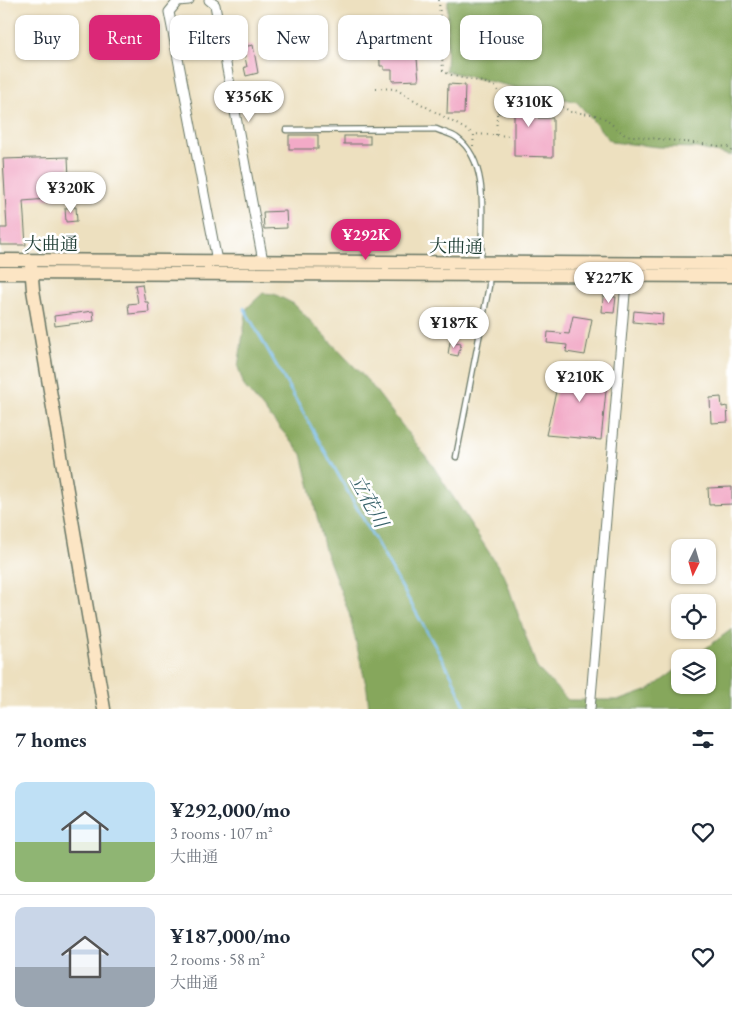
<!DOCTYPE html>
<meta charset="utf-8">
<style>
:root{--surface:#fff;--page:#f6f6f7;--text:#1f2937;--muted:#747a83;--line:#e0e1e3;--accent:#db2777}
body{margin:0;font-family:"EB Garamond","Noto Serif JP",serif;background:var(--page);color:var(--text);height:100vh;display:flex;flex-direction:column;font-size:19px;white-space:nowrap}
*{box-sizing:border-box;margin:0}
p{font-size:16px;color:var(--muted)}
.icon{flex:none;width:28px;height:28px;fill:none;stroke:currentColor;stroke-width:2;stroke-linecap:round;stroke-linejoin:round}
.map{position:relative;height:709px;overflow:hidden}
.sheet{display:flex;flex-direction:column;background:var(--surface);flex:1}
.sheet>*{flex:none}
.hud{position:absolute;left:15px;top:15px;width:702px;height:45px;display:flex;gap:10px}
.needle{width:32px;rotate:185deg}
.tools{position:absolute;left:671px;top:539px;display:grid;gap:10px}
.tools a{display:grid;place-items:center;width:45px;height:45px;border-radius:10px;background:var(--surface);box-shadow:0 1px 4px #0004;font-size:25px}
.price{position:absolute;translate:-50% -42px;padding:0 11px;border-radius:18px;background:#fff;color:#222;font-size:16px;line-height:32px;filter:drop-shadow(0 1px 2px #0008)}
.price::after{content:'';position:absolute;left:50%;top:30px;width:15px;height:11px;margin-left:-8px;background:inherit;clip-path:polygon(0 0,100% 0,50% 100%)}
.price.current{background:var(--accent);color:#fff}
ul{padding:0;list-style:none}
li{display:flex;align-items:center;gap:15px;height:125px;padding:0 15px}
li+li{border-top:1px solid var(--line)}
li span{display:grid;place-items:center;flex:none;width:140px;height:100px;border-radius:10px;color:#555}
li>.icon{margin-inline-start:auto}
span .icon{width:60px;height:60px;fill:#fffc;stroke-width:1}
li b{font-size:21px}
h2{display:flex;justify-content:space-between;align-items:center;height:60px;padding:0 15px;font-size:21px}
.chip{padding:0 18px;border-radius:10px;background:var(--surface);box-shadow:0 1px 4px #0004;font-size:18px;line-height:45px}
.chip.current{background:var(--accent);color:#fff}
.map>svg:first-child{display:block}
.forest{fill:#86a75c;stroke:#527248}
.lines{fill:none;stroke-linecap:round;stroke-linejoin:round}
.stream{stroke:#78beef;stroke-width:2.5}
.building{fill:#f2aac7}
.lane-casing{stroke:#677665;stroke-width:7}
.street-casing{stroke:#677665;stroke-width:11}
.secondary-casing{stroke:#677665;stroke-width:15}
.path{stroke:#677665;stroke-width:2;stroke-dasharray:1 4;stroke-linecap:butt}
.lane{stroke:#fff;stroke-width:4.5}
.street{stroke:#fff;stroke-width:9}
.secondary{stroke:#fce5c4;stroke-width:12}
.labels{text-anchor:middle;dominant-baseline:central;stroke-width:5;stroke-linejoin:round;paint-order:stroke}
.street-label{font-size:18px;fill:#1f3d34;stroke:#fff}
.water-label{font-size:19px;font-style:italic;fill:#3a646c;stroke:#fff}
</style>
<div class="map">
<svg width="732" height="709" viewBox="0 0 732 709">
<rect width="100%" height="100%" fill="#fff"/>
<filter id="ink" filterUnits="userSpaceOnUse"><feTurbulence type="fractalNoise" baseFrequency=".02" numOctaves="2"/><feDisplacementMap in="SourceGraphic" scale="10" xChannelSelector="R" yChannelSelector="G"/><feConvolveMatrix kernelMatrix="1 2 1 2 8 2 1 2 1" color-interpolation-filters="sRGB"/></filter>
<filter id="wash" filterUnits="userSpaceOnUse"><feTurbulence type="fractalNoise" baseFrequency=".0096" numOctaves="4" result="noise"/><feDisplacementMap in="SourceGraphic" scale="20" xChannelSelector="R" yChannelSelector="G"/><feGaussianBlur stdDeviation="1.12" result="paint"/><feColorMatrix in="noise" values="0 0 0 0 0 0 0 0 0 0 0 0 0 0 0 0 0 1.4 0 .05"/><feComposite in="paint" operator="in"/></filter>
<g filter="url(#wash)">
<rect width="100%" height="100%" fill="#ede0bf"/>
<g class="forest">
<polygon points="448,0 732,0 732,156 696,148 659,147 611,142 577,102 446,71"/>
<polygon points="263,293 274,294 294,304 369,382 431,463 505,577 537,668 568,700 621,700 649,690 680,667 680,685 708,685 708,658 694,657 732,629 732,709 369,709 367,689 349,613 325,550 302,454 244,386 238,367 247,308"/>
</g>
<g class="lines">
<polyline class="stream" points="244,308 452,676 466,709"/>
</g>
<g id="blocks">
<g class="building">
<polygon points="412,22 412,38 414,38 414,48 416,48 419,80 392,81 392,70 384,70 384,66 380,66 379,23"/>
<polygon points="253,45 258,73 246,76 244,67 247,67 243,47"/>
<polygon points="448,84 465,85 464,114 447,114"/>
<polygon points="498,98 529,98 529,101 539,101 538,118 553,118 553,157 514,156 514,113 498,113"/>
<rect x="289" y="135" width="29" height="14"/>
<rect x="344" y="136" width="26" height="8"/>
<polygon points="68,157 69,178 58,179 59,198 23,201 26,245 0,245 0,228 7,228 3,159"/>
<polygon points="76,207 77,221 66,222 65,208"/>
<polygon points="286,211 287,228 264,229 263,212"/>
<polygon points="142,284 145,302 148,302 149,312 129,314 128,304 138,303 135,285"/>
<polygon points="603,296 616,297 614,313 602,312"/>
<polygon points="93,311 94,321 55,326 54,316"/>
<polygon points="634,311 663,314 662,325 633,322"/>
<polygon points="573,316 592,319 585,355 566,352 567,345 547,343 548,332 569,334"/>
<polygon points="450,342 461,344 458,356 448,354"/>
<polygon points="562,365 610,368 610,382 607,381 601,440 546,435 558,383 560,383"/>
<polygon points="721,397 722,407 727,406 728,422 711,423 710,398"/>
<polygon points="732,487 732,504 709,505 708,488"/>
</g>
</g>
</g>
<g filter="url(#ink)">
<use href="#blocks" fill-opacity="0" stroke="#677665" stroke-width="1"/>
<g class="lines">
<defs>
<g id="lane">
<path d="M 286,130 L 436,129 C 442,132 452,134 457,138 C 491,162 481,224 481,261"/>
<polyline points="456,457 489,286 489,277"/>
</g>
<g id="street">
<polyline points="189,0 178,1 169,12 217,261"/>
<polyline points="209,0 215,5 263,261"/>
<polyline points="590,709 627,270"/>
</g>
<g id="secondary">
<polyline points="0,260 732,264"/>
<polyline points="31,265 33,290 104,709"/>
<polyline points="0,273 732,276"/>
</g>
</defs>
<use href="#lane" class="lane-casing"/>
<use href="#street" class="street-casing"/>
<use href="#secondary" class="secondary-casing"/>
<g class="path">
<path d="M 439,0 L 443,71 C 460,81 479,78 496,87 L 499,94 L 538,95 L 568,110 L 570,112 L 592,114 L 604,118 L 625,135 L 728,147 L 732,151"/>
<polyline points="376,88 395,89 474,134"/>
<polyline points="496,135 498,95"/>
<polyline points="473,146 474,134 512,136"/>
</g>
<use href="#lane" class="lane"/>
<use href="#street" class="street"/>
<use href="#secondary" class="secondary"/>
</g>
</g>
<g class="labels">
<g class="street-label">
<text x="51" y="243">大曲通</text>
<text transform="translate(456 246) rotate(1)">大曲通</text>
</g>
<g class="water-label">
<text transform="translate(369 501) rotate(61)">立花川</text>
</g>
</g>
</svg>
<div class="tools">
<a><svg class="needle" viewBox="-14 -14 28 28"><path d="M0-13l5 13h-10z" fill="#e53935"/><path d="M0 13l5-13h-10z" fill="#747a83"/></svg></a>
<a><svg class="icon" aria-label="locate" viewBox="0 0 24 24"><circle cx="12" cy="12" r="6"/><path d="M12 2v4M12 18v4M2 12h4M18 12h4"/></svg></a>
<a><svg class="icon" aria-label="layers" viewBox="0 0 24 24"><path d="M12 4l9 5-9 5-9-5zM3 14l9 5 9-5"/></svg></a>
</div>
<b class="price" style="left:249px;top:123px">¥356K</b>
<b class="price" style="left:529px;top:128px">¥310K</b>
<b class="price" style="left:71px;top:214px">¥320K</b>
<b class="price current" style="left:366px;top:261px">¥292K</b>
<b class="price" style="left:609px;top:304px">¥227K</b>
<b class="price" style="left:454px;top:349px">¥187K</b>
<b class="price" style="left:580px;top:403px">¥210K</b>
<div class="hud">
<a class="chip">Buy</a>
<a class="chip current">Rent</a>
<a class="chip">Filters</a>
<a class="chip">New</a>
<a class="chip">Apartment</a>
<a class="chip">House</a>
</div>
</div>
<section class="sheet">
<h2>7 homes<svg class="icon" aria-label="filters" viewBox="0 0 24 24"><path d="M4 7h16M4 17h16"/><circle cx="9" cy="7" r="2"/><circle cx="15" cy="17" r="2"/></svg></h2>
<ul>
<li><span style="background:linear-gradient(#bfe0f5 60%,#8fb573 0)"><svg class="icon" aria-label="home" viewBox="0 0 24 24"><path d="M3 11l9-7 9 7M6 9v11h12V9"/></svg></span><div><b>¥292,000/mo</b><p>3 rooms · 107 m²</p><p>大曲通</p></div><svg class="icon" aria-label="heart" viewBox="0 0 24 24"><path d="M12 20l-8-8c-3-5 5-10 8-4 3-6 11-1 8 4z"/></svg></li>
<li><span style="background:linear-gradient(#c9d6e8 60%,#9aa5b1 0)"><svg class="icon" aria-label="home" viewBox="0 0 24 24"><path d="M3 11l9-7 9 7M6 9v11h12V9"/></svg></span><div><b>¥187,000/mo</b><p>2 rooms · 58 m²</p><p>大曲通</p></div><svg class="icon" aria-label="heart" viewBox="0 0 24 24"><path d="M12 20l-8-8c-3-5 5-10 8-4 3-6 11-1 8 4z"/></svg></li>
</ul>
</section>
